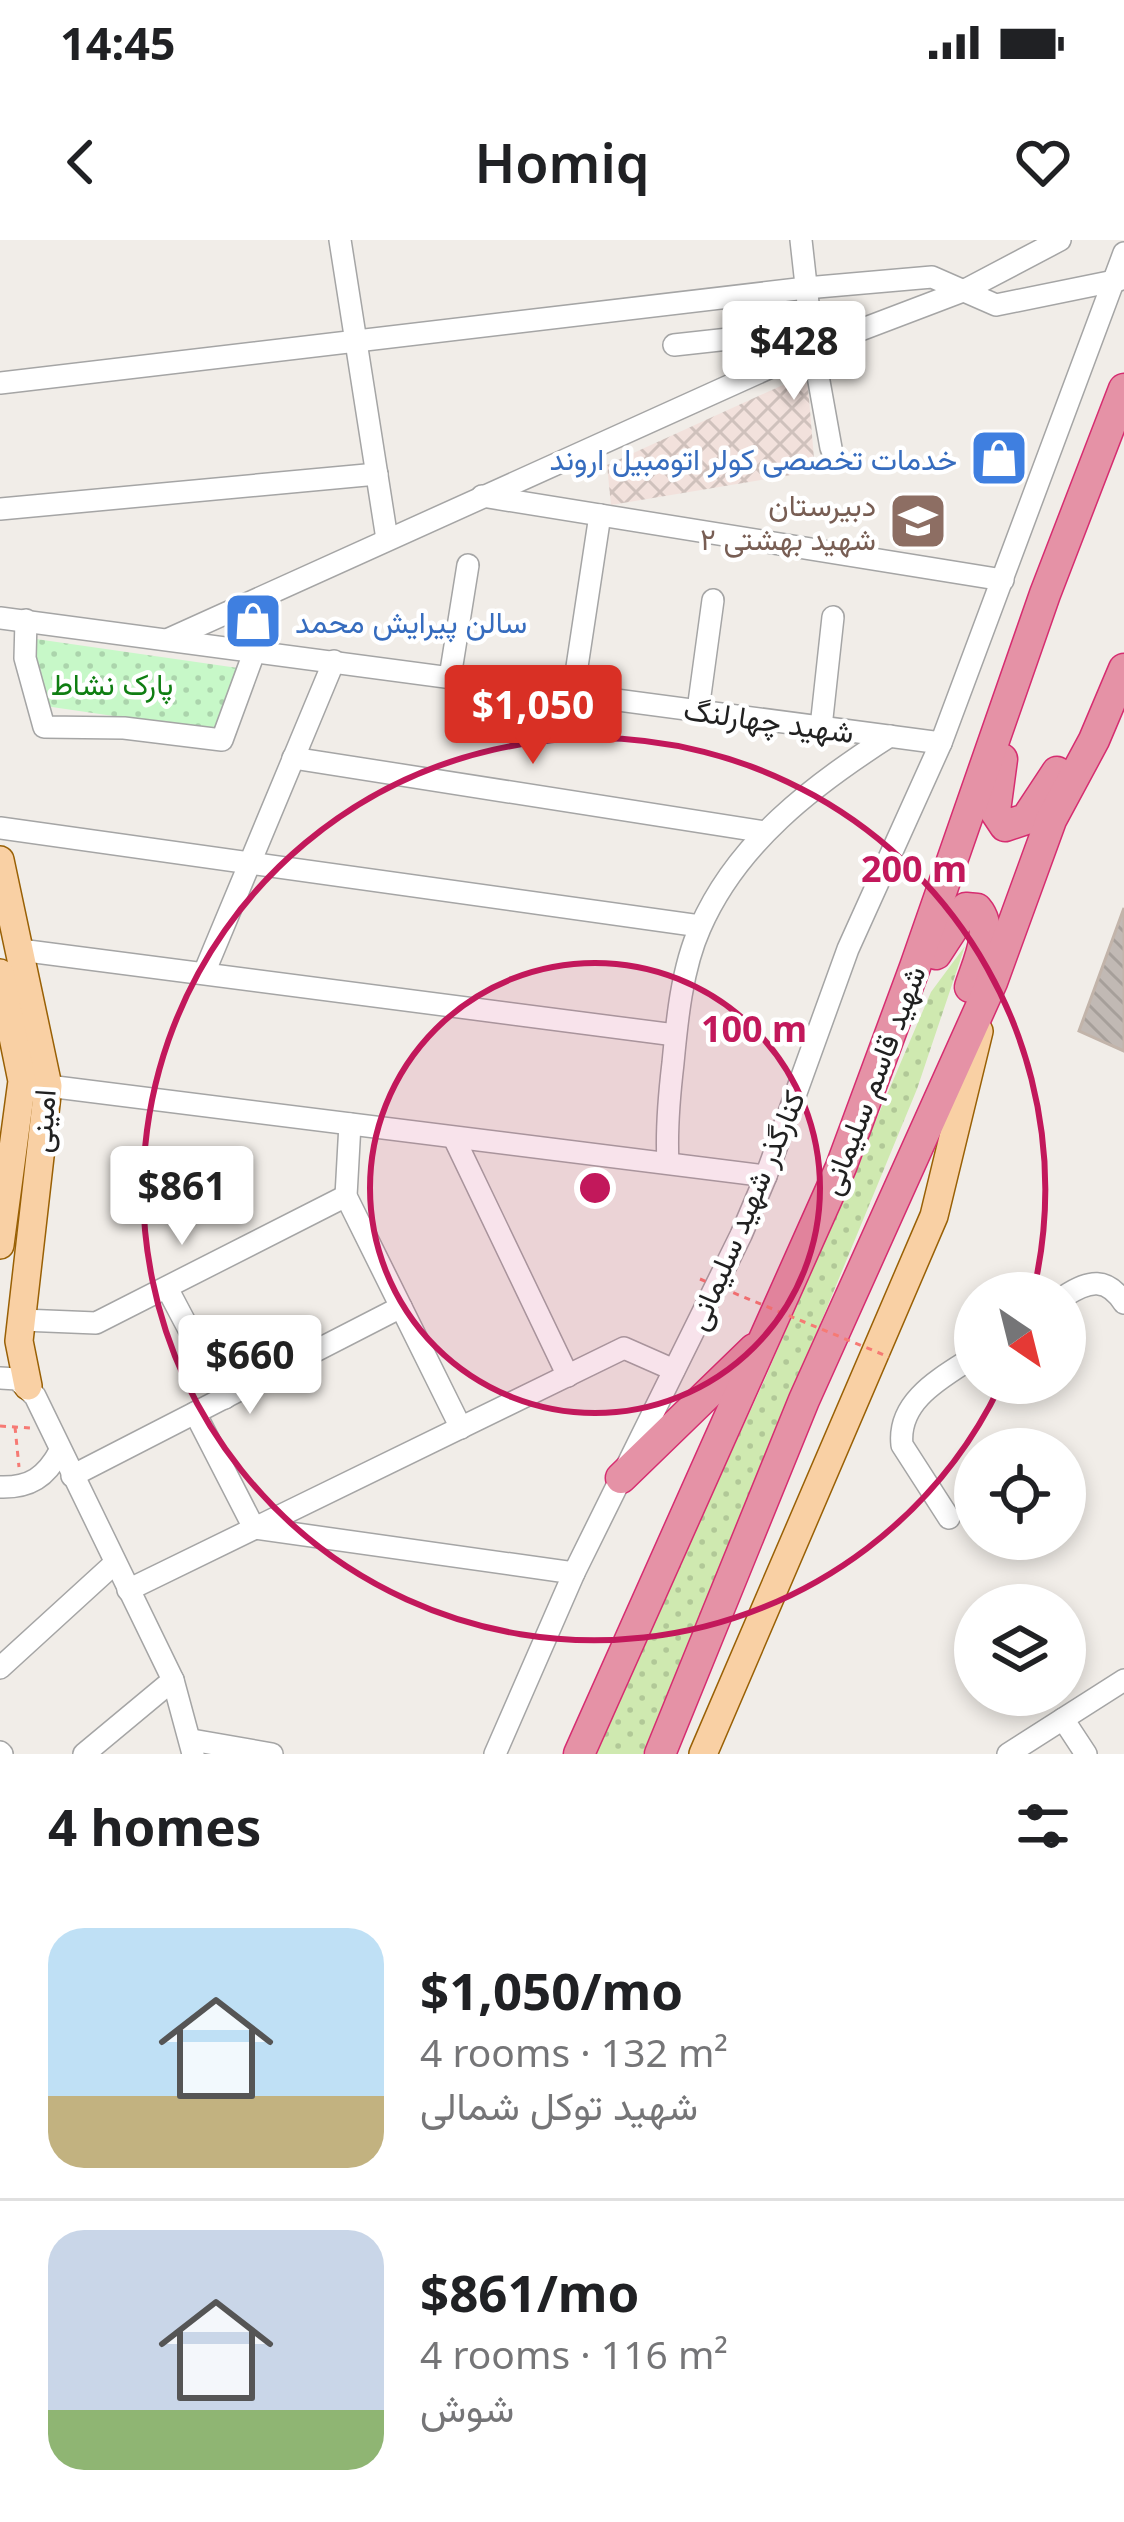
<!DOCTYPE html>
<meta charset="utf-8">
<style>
:root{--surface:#fff;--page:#f2f2f2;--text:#202124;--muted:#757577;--line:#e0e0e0;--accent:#d93025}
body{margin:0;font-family:"Noto Sans",Vazirmatn,sans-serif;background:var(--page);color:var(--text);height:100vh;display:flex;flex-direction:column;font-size:45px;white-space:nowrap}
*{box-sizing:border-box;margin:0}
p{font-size:39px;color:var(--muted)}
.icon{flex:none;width:66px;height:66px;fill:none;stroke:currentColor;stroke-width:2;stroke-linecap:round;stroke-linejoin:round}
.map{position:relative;height:1514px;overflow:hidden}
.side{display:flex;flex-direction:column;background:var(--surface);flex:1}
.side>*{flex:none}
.needle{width:78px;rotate:145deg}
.fabs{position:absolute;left:954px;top:1032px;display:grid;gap:24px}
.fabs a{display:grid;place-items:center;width:132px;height:132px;border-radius:50%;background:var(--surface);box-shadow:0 6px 18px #0003;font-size:60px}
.price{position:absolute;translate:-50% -102px;padding:0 27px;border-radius:12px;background:#fff;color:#222;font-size:39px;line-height:78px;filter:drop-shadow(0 3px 6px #0008)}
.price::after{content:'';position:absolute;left:50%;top:72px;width:36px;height:27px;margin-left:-18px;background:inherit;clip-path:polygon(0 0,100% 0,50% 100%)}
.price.current{background:var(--accent);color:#fff}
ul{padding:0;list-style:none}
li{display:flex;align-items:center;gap:36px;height:300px;padding:0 48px}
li+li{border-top:3px solid var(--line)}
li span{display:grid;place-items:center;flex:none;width:336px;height:240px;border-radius:36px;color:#555}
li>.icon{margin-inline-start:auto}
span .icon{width:144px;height:144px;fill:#fffc;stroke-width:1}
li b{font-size:51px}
h2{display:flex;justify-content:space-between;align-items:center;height:144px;padding:0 48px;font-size:51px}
.status{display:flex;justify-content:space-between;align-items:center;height:84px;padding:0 60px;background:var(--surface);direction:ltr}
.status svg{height:33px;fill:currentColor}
header{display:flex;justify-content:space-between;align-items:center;height:156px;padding:0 48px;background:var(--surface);font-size:54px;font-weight:600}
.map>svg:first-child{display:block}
.military{fill:url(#military-cross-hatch)}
.grass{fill:url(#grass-dots)}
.park{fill:url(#park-dots)}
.building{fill:url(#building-back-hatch);stroke:#c2b4aa;stroke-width:3}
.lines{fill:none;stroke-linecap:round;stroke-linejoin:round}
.minor-casing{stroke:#a5a5a5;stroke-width:24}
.major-casing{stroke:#996005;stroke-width:30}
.highway-casing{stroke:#d62d70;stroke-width:33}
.path{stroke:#f67a74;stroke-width:3;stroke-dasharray:6 6;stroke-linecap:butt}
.minor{stroke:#fff;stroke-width:21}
.major{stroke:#f9d0a4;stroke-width:27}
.highway{stroke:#e592a6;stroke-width:30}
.path-bridge{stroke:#f67a74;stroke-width:3;stroke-dasharray:6 6;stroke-linecap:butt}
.ring{fill:none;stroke:#c2185b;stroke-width:6}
.labels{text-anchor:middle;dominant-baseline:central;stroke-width:9;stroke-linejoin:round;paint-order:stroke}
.shop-label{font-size:30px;fill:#366cbe;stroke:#fff;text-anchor:end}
.education-label{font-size:30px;fill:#785e54;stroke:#fff;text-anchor:end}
.park-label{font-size:30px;fill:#0f7e12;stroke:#fff}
.street-label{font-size:30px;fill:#212121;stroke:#fff}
.centre{fill:#c2185b;stroke:#fff;stroke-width:6}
.ring-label{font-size:36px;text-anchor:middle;font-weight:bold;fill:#c2185b;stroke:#fff;stroke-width:9;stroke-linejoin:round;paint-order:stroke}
</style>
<div class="status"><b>14:45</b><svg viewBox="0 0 49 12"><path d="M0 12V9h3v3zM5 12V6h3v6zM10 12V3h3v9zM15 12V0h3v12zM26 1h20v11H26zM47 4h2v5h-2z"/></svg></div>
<header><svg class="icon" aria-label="back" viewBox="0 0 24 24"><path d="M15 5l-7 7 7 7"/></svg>Homiq<svg class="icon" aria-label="heart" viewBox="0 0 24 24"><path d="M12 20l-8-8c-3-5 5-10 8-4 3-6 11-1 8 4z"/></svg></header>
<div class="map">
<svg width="1124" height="1514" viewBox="0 0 1124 1514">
<defs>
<pattern id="military-cross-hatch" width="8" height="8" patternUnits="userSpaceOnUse" patternTransform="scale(3)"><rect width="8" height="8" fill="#f2e1dc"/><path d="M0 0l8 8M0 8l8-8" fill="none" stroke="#cfc1bc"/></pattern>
<pattern id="grass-dots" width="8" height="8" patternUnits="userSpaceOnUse" patternTransform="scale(3)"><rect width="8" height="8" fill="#cfe9b0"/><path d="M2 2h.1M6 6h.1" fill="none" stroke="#b1c897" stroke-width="1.8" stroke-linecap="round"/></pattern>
<pattern id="park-dots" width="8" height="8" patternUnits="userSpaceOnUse" patternTransform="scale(3)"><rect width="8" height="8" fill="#c7f8c8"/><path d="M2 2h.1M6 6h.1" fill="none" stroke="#abd4ac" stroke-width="1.8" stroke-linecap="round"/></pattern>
<pattern id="building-back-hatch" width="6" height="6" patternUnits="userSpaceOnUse" patternTransform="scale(3)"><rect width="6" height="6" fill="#c1b9b4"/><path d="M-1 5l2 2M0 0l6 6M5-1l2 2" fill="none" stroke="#a69f9a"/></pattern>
</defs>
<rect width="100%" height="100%" fill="#f1ede8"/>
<polygon class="military" points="807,134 815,231 611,265 607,225"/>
<polygon class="grass" points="965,706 917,849 643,1514 592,1514 765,1139 931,752"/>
<polygon class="park" points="29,398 238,428 216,491 45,466"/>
<polygon class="building" points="1124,668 1124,811 1079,791"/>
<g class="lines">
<defs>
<g id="minor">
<polyline points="340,0 387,299"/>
<polyline points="801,0 813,108 831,208"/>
<polyline points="674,105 811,90"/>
<polyline points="0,143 806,48 932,37 996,65 1119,40"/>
<polyline points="482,256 1003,340"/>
<polyline points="0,269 377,234"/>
<polyline points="0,378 941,503"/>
<polyline points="26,380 25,418 44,487 124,488 222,500 255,410"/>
<polyline points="169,399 813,108 963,51 1060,0"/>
<polyline points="450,437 468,325"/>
<polyline points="573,453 600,275"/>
<polyline points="698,470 713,360"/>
<polyline points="821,487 833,377"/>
<polyline points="293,518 765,592"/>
<polyline points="0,588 700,686"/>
<polyline points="20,710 675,795"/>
<polyline points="204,733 334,421"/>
<polyline points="48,846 766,936"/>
<polyline points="350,884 346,956 461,1188"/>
<polyline points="454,898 568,1136"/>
<path d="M 668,923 C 666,889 669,857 673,823 C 677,780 682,728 700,688 C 737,603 813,545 890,496"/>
<polyline points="167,1048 225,1158"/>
<path d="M 1065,1056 C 1089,1040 1107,1037 1124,1063"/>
<polyline points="22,1080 96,1083 346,956"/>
<polyline points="0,1138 17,1139 35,1156 173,1440 193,1514"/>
<polyline points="195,1173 254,1288"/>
<polyline points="72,1236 401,1067"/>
<path d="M 0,1247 C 30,1248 46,1237 60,1211"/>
<path d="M 949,1278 L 902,1205 C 897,1160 943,1137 975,1116"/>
<polyline points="254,1288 574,1333"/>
<polyline points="128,1350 624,1108 674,1130"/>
<polyline points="0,1428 115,1323"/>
<polyline points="1063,1479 1086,1514"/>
<polyline points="192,1500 272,1514"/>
<polyline points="0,1512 2,1514"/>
<polyline points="84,1514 173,1440"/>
<polyline points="495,1514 574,1333 741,995 766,936 848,709 941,503 1124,13"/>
<polyline points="1008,1514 1124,1440"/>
</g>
<g id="major">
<polyline points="0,620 48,846 19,1101 28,1146"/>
<polyline points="0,733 22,841 0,1005"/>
<polyline points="703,1514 934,976 979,791"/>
</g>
<g id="highway">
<polyline points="1002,519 995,571 1005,586 1026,579 1057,532"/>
<path d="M 936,714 L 966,668 L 977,669 C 995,690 977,724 970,747"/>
<polyline points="621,1238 754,1109"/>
<polyline points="579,1514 841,927 915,727 1045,354 1124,149"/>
<polyline points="660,1514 804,1160 992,742 1051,580 1094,500 1124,429"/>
</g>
</defs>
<use href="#minor" class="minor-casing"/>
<use href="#major" class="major-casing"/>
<use href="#highway" class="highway-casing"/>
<g class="path">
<polyline points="0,1186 31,1188"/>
<polyline points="15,1187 19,1227"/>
</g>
<use href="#minor" class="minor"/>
<use href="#major" class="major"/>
<use href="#highway" class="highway"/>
<polyline class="path-bridge" points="700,1039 889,1117"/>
</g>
<circle cx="595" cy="948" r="225" fill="#c2185b" fill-opacity=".12"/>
<g class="ring">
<circle cx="595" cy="948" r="225"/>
<path d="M1000 1146A451 451 0 1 1 1034 1049"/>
</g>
<defs>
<symbol id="shop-square" viewBox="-11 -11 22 22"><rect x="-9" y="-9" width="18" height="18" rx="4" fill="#3f7fe0" stroke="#fff"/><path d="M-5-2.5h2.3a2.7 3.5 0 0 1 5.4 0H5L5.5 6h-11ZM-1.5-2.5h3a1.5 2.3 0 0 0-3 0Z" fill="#fff"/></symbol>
<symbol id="school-square" viewBox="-11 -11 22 22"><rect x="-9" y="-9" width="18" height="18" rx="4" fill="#8d6e63" stroke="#fff"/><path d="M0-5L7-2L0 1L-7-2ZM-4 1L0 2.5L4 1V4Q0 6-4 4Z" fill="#fff"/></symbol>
</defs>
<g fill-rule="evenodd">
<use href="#shop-square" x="966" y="185" width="66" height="66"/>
<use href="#school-square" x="885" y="248" width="66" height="66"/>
<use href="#shop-square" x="220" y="348" width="66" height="66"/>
</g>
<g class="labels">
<g class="shop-label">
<text x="957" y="218">خدمات تخصصی کولر اتومبیل اروند</text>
<text x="295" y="381" text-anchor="start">سالن پیرایش محمد</text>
</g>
<g class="education-label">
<text x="876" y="264">دبیرستان<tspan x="876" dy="34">شهید بهشتی ۲</tspan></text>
</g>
<g class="park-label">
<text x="112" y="443">پارک نشاط</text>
</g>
<g class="street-label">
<text transform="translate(769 480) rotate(8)">شهید چهارلنگ</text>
<text transform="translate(872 840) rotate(-69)">شهید قاسم سلیمانی</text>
<text transform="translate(42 881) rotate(-86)">امینی</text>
<text transform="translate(745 970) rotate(-67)">کنارگذر شهید سلیمانی</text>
</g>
</g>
<circle cx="595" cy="948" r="18" class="centre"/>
<g class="ring-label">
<text x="914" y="642">200 m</text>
<text x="754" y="802">100 m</text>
</g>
</svg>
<div class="fabs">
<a><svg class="needle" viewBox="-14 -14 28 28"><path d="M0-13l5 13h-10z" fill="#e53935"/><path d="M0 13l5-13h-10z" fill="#757577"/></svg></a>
<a><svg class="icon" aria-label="locate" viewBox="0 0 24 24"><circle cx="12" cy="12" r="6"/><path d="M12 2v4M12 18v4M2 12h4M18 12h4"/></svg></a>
<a><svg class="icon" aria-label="layers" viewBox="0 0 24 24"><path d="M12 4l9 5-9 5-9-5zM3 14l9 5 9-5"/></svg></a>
</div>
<b class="price" style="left:794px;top:163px">$428</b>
<b class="price current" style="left:533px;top:527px">$1,050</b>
<b class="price" style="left:182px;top:1008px">$861</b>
<b class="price" style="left:250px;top:1177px">$660</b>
</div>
<section class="side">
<h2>4 homes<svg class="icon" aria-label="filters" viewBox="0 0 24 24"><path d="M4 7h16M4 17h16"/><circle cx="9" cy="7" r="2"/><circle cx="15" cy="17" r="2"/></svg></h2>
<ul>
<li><span style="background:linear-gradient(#bfe0f5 70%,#c2b280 0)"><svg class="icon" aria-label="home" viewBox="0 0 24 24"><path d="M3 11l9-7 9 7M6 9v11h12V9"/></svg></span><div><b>$1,050/mo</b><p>4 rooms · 132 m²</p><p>شهید توکل شمالی</p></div></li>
<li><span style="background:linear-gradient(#c9d6e8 75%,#8fb573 0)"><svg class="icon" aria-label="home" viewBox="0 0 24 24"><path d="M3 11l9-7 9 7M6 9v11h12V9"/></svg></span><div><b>$861/mo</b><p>4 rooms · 116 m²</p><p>شوش</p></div></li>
</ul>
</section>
